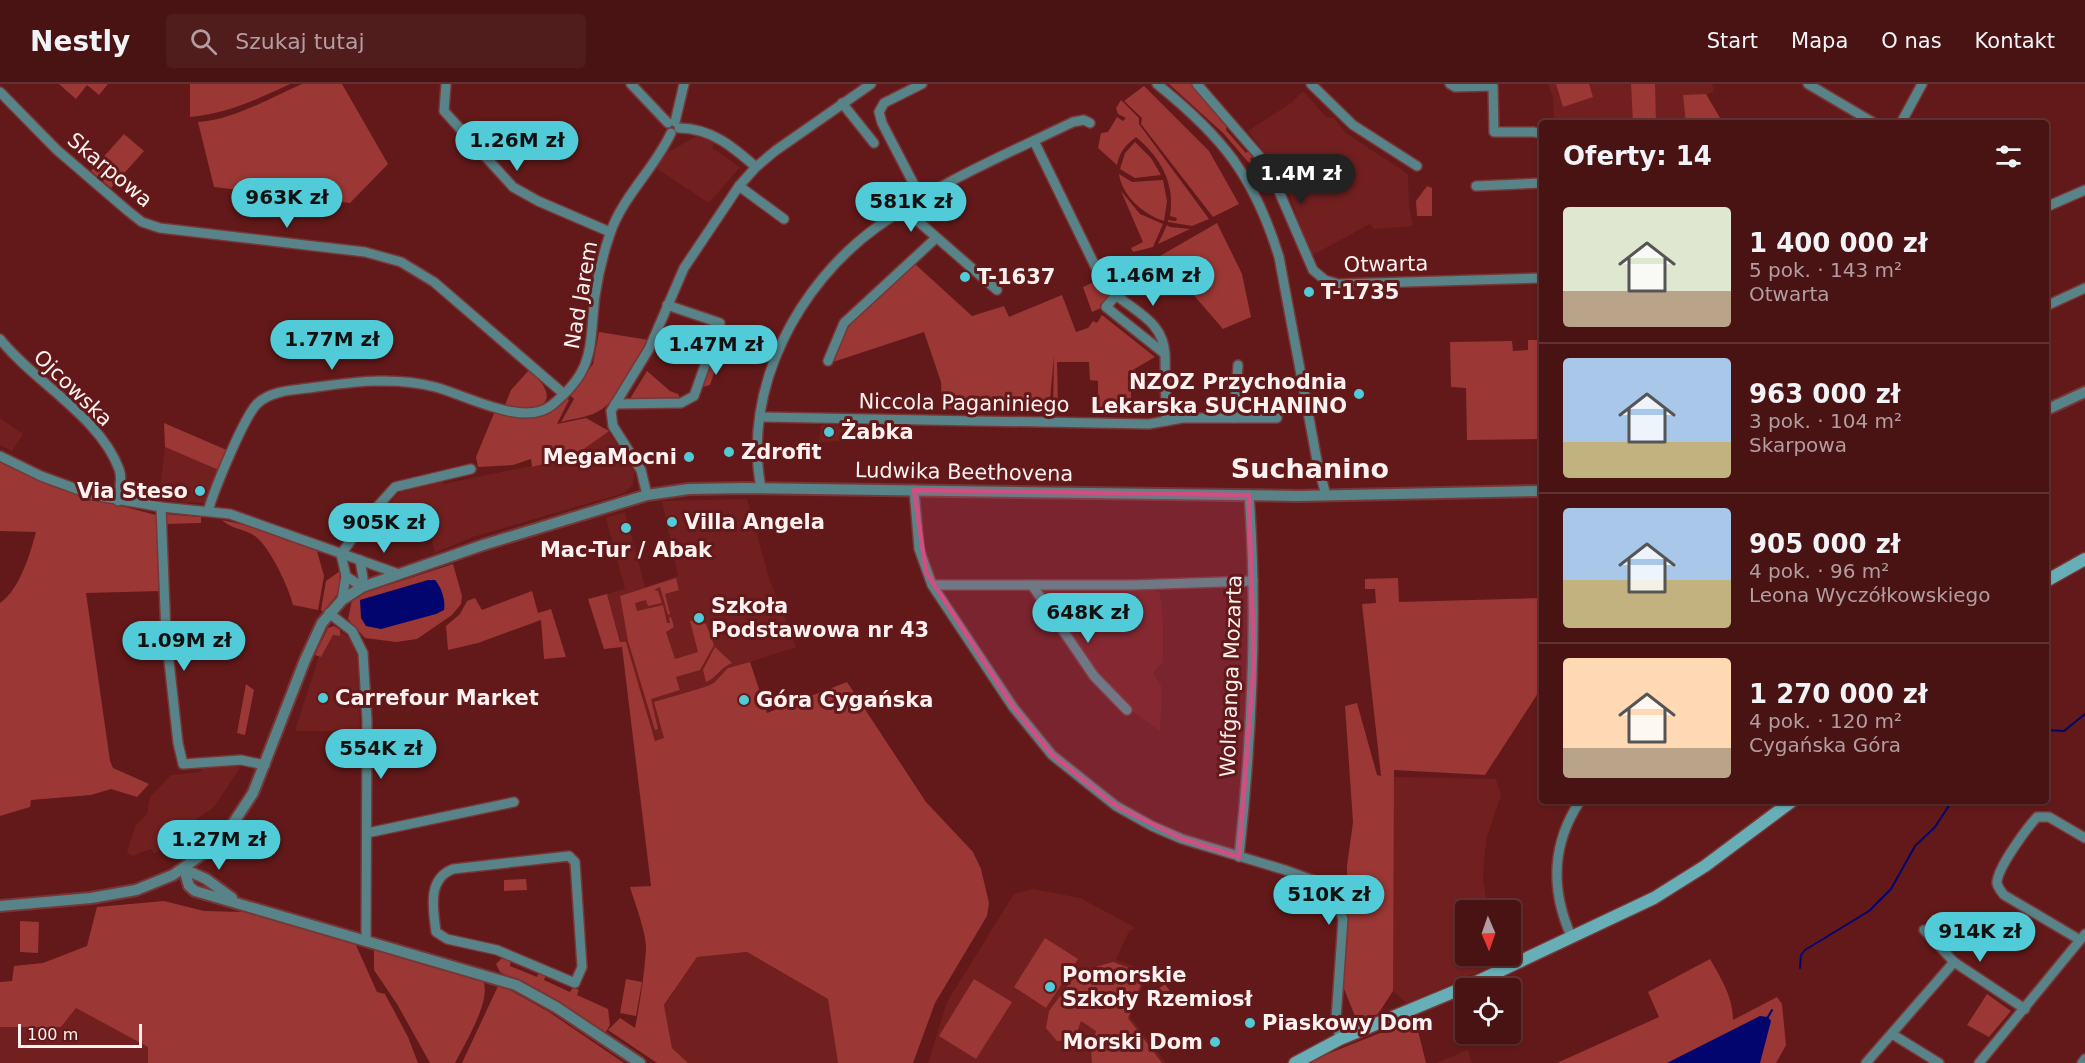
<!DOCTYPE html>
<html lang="pl">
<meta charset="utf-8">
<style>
:root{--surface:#4a1313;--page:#511c1c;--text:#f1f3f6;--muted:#b29ea0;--line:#613233;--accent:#52cbd8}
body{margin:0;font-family:"DejaVu Sans",sans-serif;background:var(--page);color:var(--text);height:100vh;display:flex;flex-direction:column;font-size:22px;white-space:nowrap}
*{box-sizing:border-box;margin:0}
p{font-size:20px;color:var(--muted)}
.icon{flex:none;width:33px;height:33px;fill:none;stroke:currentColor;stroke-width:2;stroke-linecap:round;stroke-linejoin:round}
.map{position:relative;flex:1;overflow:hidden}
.side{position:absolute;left:1539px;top:36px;width:510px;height:684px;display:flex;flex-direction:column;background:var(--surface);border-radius:6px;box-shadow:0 2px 4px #0004,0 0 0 2px var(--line)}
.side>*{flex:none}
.needle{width:39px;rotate:178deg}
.buttons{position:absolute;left:1455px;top:816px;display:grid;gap:12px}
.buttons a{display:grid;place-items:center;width:66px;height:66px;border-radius:6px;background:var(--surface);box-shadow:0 2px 4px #0004,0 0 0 2px var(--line);font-size:30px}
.scale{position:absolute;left:18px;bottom:15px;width:124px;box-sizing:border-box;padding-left:6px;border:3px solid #faf1f0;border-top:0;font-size:16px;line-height:21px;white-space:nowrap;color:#faf1f0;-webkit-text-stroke:4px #631919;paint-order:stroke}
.price{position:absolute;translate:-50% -51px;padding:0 14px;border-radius:21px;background:var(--accent);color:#111;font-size:20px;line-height:39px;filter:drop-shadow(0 2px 3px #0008)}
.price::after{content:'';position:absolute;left:50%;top:36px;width:18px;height:14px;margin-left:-9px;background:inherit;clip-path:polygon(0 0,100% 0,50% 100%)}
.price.on{background:#222;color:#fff}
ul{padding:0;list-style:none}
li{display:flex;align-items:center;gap:18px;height:150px;padding:0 24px}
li+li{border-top:2px solid var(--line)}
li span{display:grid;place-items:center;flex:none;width:168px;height:120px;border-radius:6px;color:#555}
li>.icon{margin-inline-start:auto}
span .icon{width:72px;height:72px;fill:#fffc;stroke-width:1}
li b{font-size:26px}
h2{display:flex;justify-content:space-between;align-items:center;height:72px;padding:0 24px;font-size:26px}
header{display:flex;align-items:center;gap:36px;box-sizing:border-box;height:84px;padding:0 30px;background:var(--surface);border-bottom:2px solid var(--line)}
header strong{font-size:28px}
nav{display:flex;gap:33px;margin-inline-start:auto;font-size:21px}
.search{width:420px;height:54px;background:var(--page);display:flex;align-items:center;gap:15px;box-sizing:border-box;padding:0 21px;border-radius:6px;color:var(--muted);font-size:22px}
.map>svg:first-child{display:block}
.built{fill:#721f1f}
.green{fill:#9b3735}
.water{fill:#02056d}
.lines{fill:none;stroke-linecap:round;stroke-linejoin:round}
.stream{stroke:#02056d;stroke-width:2}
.minor-casing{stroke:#783737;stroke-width:12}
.tertiary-casing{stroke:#783737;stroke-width:14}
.secondary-casing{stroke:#783737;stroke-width:15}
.minor{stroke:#588388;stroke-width:9}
.tertiary{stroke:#588388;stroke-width:10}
.secondary{stroke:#67aeb6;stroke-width:12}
.marked{fill:#d04e80;fill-opacity:0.2;stroke:#d04e80;stroke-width:4.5;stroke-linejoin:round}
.poi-dot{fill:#52cbd8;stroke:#631919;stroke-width:2}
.labels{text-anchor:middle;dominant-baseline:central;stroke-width:6;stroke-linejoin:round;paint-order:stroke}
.street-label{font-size:21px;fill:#faf1f0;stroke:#631919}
.poi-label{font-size:21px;font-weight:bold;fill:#faf1f0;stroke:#631919;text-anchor:start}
.district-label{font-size:27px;font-weight:bold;fill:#faf1f0;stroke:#631919}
</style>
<header>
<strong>Nestly</strong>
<div class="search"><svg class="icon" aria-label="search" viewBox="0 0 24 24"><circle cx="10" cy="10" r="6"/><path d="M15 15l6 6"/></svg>Szukaj tutaj</div>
<nav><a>Start</a><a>Mapa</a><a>O nas</a><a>Kontakt</a></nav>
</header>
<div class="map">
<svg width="2085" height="979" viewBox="0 0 2085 979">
<rect width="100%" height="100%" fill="#631919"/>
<g class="built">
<polygon points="1548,0 1712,0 1714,7 1706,11 1723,39 1554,39 1553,13"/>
<polygon points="1303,7 1326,33 1334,34 1346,49 1408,90 1409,121 1413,142 1374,145 1370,140 1311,172 1283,92 1248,47 1291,19"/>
<polygon points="697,52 710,57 714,60 712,64 740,83 709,119 656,84 668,68"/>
<polygon points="0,334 23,350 12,367 0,361"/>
<polygon points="821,341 848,342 848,353 842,357 819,358"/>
<polygon points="606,344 634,388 633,401 624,409 473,453 435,469 426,436 376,449 373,440 375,435 400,408 442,397 443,400 546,379 576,367"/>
<polygon points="165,363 221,387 205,419 159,416"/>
<polygon points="747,415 769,494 796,563 750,578 759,606 734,614 739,633 655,657 626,558 621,559 607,510 625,505 606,434 625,428 645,503 678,492 662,417"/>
<polygon points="1036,505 1154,505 1160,509 1163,535 1163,578 1153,588 1162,604 1160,647 1129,625 1108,605"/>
<polygon points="335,543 351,556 358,574 360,647 295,647 327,547"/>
<polygon points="237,682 240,684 214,723 180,747 167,764 154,769 152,765 142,768 132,772 127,768 136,741 147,730 150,713 171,691 200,688 203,684"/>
<polygon points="1393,693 1496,695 1501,711 1487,753 1484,775 1483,796 1488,826 1466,826 1466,872 1502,872 1504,877 1406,919 1393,907"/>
<polygon points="1033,805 1080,814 1136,844 1129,847 1116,876 1149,888 1130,933 1166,979 928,979 947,918 1014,810"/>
<polygon points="747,868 828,915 838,979 688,979 672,964 664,922 697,873"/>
<polygon points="76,924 149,963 148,979 0,979 0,943 61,943"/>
<polygon points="1468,966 1472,979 1436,979"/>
</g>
<g class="green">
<polygon points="59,0 108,0 99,11 87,1 76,15"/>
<path d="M 190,0 L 290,0 C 258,15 226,30 190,33 Z"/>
<path d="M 302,0 L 342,0 L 388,80 L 350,119 L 214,103 L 198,38 C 234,36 269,14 302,0 Z"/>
<polygon points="1169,0 1192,0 1227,38 1226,46 1246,69 1251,65 1255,70 1250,75 1267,97 1271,95 1271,99 1268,101 1223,49"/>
<polygon points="1556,0 1589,0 1593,13 1563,23"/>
<polygon points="1631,0 1655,0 1656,39 1633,39"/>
<polygon points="1144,2 1209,67 1239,120 1213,133 1141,40 1142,34 1124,17"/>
<polygon points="1706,10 1723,39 1686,39 1683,11"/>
<path d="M 1121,16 L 1139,34 L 1139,40 L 1209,135 L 1192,142 L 1168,138 L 1168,136 L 1176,137 L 1177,134 L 1170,132 C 1176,99 1159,72 1136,53 C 1125,62 1120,67 1117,81 L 1098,64 L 1101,49 L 1108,48 L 1117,33 L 1123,37 L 1126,34 L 1118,30 L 1116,24 Z"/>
<polygon points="124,50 144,67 111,104 91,87"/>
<polygon points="1135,58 1151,74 1161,91 1135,94 1120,85 1125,69"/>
<path d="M 1119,90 L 1132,98 L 1163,96 L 1167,117 L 1164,137 C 1144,131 1122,112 1119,90 Z"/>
<polygon points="1427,102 1432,104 1432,132 1417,132 1416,117"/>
<polygon points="1121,107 1140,130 1163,140 1153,163 1133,168 1131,164 1143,158"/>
<polygon points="1217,139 1242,190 1251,233 1223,245 1160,172"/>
<polygon points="1167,141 1170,143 1190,145 1158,160"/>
<polygon points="915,180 972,232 1004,222 1009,233 1062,211 1076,248 1088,244 1093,237 1097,239 1102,231 1155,273 1131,287 1131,332 1098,330 1098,297 1090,296 1089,278 1057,278 1058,322 1053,325 1054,272 1049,326 942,325 941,298 924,248 833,278 831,277 845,245"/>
<polygon points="1103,194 1111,211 1100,221 1101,224 1092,228 1083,203"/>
<path d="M 599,248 L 649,256 C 636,281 621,318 593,330 C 583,334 571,335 561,338 L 574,315 L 571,312 L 593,280 Z"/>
<polygon points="721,251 725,257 710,301 703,303"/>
<polygon points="1528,256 1542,256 1542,355 1467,356 1466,304 1451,303 1450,258 1512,257 1513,267 1528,266"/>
<path d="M 529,286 C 565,317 541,331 505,321 L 511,306 Z"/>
<polygon points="647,287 670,307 678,310 681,316 628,318"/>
<path d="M 566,314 L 569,316 L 557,340 L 586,334 L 609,347 L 574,372 L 532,383 L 531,375 L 513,381 L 478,383 L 476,373 L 495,327 C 528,338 539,333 566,314 Z"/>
<polygon points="164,339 229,367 221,387 165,363"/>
<path d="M 0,378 L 76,410 L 156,431 L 161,507 L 86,509 L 110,677 L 113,684 L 149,700 L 137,713 L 111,705 L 91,711 L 31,716 L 30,723 L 0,732 L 0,519 C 20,505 30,470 36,448 L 0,447 Z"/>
<polygon points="165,430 201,433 201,439 166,440"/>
<path d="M 222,436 L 249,442 L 317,467 L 324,492 L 318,526 L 293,521 C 289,504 270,463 255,452 C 245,445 231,445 222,436 Z"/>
<polygon points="453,480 462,512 461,520 452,531 417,555 396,558 365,554 348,535 352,516 364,509"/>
<polygon points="340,487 339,508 323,528 321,526 326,497"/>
<polygon points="676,494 679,506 665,510 670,530 668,531 660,503 654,506 658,507 662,519 648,522 646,516 635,519 637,527 663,521 667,539 670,539 669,534 671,533 674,543 666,548 675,575 698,568 690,537 696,536 706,540 714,561 700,586 676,593 680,606 651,615 658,645 655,646 628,557 620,512"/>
<polygon points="1398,494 1399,518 1542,514 1542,603 1485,691 1394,686 1393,907 1378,930 1362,935 1355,932 1342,900 1347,844 1347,782 1353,738 1345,622 1357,619 1377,691 1381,692 1362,520 1376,519 1375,505 1365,505 1365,495"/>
<polygon points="532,507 538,529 551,525 566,573 544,575 541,536 478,559 448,566 446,542 460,530 467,517 475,514 482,526"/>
<path d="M 607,510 L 620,558 L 626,558 L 655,657 L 664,654 L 654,618 L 705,603 L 714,599 L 728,584 L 750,578 L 767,629 L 847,598 L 926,718 L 973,768 L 981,785 L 989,819 L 987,832 L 935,919 L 913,979 L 838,979 L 828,915 L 747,868 L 697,873 L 664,921 L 672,964 L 688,979 L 657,979 L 608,946 L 620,934 L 635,944 C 640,918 644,893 646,866 C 647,850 635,820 630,803 L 651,802 L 622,563 L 604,565 L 588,515 Z"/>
<polygon points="334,542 340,546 340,552 333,551 321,573 315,571 328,544"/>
<path d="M 715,563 L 732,579 C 721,583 716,594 706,598 L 703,586 Z"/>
<polygon points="246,600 254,606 245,651 237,649"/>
<polygon points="526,795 527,806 504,807 504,796"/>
<polygon points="164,817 204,827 245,828 355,859 377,908 385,910 408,953 418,979 148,979 148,963 76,924 61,943 0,943 0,898 12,897 14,882 43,879 87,862 97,823"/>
<polygon points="20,837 39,838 38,869 20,868"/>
<polygon points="1045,854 1078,875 1046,924 1014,903"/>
<path d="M 374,865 L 482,895 C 494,913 464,961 455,979 L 430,979 L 397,920 L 374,886 Z"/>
<polygon points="503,873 511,877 510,882 537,893 539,888 546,891 544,896 570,908 573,903 579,906 577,911 608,925 610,941 604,951 543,909 500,888 496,880"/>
<path d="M 1710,875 C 1721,894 1733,913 1733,936 L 1777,913 L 1782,920 L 1786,961 L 1776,979 L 1557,979 L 1659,933 L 1648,908 Z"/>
<polygon points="1113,878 1145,890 1128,934 1162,979 1092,979 1091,966 1096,947 1081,937 1074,956 1057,957 1046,944 1049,927 1078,888"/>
<polygon points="626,895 642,898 636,932 620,929"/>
<polygon points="974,895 1012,918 976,975 939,952"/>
<polygon points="499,900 549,928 624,979 462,979"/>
<polygon points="1165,900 1172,910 1158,921 1150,911"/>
<polygon points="1987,910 2011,927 1989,953 1967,941"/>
<polygon points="1415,935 1426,979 1305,979"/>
</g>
<g class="water">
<path d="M 428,496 L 435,496 C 441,502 446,517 444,526 L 436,530 L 381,545 L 366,542 L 361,534 L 360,516 Z"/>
<polygon points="1760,932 1768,933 1771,937 1760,979 1667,979"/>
</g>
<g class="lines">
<g class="stream">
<polyline points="2046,646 2064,647 2085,630"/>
<polyline points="1800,884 1801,871 1805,866 1869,827 1891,805 1915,762 1935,743 1952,717"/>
<polyline points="1768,933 1772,926"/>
</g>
<defs>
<g id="minor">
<polyline points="446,0 444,27 513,103 538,117 610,148"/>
<polyline points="631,0 668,39"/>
<path d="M 1157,0 C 1223,53 1254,92 1279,173 L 1318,382 L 1326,411"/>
<polyline points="1197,0 1268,82 1313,186 1325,196 1338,200 1542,194"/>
<polyline points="1311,0 1353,41 1417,82"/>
<polyline points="1450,0 1455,3 1493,2 1494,48 1534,48 1542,50"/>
<polyline points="1808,0 1874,39"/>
<polyline points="0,8 57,66 128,127 142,138 160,144 365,168 401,178 434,198 564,310"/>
<polyline points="842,19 874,59"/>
<polyline points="675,38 684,0"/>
<polyline points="1901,39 1922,0"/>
<path d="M 679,44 C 711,44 733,63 756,83"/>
<polyline points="1034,57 1099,190"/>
<polyline points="739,102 784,135"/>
<polyline points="1476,102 1542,99"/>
<polyline points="921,114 882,39 879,28 884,19 922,0"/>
<polyline points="2046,123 2085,106"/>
<polyline points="904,125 997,206"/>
<polyline points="2046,222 2085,204"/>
<path d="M 0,255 C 34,298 100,333 119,385 C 123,395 119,407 118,417"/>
<path d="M 1165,270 C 1163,239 1139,230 1116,211 L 1106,223 L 1165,270 L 1166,337"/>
<polyline points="828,277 844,239 936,154"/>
<polyline points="615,320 681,319 694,312 720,239 667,221"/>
<polyline points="761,333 1149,340 1183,334 1277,334"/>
<polyline points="1234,334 1238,281"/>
<polyline points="0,372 41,392 93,411 161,423 230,430 399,490"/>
<path d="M 761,404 C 742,305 798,200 877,143 C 937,99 1007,70 1073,38 L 1084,36 L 1090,39"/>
<polyline points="914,406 919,465 932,501 1013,623 1052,671 1116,722 1152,742 1182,755 1285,786 1323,800 1336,813 1343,835 1336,935 1340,955"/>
<polyline points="647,411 641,386 613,342 611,327 649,265 684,184 739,102 756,83 775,67 871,0"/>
<polyline points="161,423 166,550 178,659 183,680 241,676 265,681"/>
<path d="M 208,427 C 214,406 244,333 257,320 C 270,307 292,306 309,304 C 351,298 394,292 435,303 C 466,311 524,344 552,321 C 596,285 589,263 595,212 C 598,191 603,170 610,150 C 622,113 655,84 671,49"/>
<polyline points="341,470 368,433 395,403 471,385"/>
<polyline points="341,470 346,492 342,516"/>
<polyline points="346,492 362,503 363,494 360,476"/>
<polyline points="932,501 1131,501 1253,497"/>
<polyline points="1032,501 1094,592 1127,626"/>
<polyline points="329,529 352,547 363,569 367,637 366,857"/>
<polyline points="367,749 514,718"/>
<path d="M 569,772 L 575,778 L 582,883 L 575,899 L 497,866 L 447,855 L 436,848 C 433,824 427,795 453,785 Z"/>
<path d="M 1239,773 C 1252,653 1258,532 1249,411"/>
<polyline points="1924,846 1954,878 2025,925"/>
<path d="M 1572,854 C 1550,806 1551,761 1580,717"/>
<path d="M 2080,856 L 2004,811 C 2001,807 1998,804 1997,799 C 1997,784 2027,744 2037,733 L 2049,733 L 2085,754"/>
<polyline points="1892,950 1939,979"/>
<polyline points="1866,979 1954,878"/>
<polyline points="1979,979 2085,850"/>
<polyline points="2082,979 2085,975"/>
</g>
<g id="tertiary">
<polyline points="2046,326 2085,308"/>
<polyline points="184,785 189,802 195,807 516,901 556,923 640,979"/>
<polyline points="184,785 206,795 232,814"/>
<polyline points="0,822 91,814 136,806 173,791 211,764 232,741 253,709 305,576 322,539 342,516 362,503 483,461 647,411 689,405 747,404 1298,412 1542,407"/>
</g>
<g id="secondary">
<polyline points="2046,497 2085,475"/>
<polyline points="1295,979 1340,955 1470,901 1654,814 1705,782 1792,717"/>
</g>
</defs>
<use href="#minor" class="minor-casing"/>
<use href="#tertiary" class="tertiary-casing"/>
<use href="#secondary" class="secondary-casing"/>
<use href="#minor" class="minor"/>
<use href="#tertiary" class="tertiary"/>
<use href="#secondary" class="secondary"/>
</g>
<path class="marked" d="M 914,406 L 1249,411 L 1254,578 L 1239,773 L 1182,755 L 1116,722 L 1052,671 L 1013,623 L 926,488 Z"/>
<g class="poi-dot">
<circle cx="965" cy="193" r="6"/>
<circle cx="1309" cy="208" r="6"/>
<circle cx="1359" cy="310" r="6"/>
<circle cx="829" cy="348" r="6"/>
<circle cx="729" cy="368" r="6"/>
<circle cx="689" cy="373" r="6"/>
<circle cx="200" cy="407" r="6"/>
<circle cx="672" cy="438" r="6"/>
<circle cx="626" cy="444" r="6"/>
<circle cx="699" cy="534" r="6"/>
<circle cx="323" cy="614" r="6"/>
<circle cx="744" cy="616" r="6"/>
<circle cx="1050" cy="903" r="6"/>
<circle cx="1250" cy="939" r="6"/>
<circle cx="1215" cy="958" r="6"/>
</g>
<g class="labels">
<g class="street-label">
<text transform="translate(110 86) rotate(40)">Skarpowa</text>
<text transform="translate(1386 180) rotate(-1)">Otwarta</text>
<text transform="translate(581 211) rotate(-80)">Nad Jarem</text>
<text transform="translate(73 304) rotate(44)">Ojcowska</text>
<text transform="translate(964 319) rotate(1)">Niccola Paganiniego</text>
<text transform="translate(964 388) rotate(1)">Ludwika Beethovena</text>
<text transform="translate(1231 592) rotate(-88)">Wolfganga Mozarta</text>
</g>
<g class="poi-label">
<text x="977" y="193">T-1637</text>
<text x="1321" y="208">T-1735</text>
<text x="1347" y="298" text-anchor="end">NZOZ Przychodnia<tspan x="1347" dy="24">Lekarska SUCHANINO</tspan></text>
<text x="841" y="348">Żabka</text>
<text x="741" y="368">Zdrofit</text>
<text x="677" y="373" text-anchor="end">MegaMocni</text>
<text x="188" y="407" text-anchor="end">Via Steso</text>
<text x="684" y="438">Villa Angela</text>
<text x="626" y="466" text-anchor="middle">Mac-Tur / Abak</text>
<text x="711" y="522">Szkoła<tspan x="711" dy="24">Podstawowa nr 43</tspan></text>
<text x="335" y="614">Carrefour Market</text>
<text x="756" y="616">Góra Cygańska</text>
<text x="1062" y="891">Pomorskie<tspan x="1062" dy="24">Szkoły Rzemiosł</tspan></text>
<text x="1262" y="939">Piaskowy Dom</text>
<text x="1203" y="958" text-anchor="end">Morski Dom</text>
</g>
<g class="district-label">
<text x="1310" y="384">Suchanino</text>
</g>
</g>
</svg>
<div class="buttons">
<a><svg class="needle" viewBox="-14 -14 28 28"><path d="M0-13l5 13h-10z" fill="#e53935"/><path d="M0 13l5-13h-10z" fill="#b29ea0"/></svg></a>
<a><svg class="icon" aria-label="locate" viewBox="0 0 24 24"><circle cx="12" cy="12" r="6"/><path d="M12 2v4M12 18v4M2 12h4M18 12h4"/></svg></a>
</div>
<div class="scale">100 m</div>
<b class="price" style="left:517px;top:88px">1.26M zł</b>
<b class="price on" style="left:1301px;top:121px">1.4M zł</b>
<b class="price" style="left:287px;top:145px">963K zł</b>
<b class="price" style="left:911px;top:149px">581K zł</b>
<b class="price" style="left:1153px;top:223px">1.46M zł</b>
<b class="price" style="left:332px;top:287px">1.77M zł</b>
<b class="price" style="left:716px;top:292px">1.47M zł</b>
<b class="price" style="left:384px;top:470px">905K zł</b>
<b class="price" style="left:1088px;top:560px">648K zł</b>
<b class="price" style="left:184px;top:588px">1.09M zł</b>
<b class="price" style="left:381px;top:696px">554K zł</b>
<b class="price" style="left:219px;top:787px">1.27M zł</b>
<b class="price" style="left:1329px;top:842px">510K zł</b>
<b class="price" style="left:1980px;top:879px">914K zł</b>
<section class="side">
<h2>Oferty: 14<svg class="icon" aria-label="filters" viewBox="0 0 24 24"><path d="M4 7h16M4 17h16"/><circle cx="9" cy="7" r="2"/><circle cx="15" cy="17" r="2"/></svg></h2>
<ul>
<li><span style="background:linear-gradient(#dfe7d0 70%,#b9a48a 0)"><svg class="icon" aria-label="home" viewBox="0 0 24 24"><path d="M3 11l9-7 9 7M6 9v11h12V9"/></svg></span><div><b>1 400 000 zł</b><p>5 pok. · 143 m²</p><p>Otwarta</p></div></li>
<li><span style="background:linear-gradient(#a9c7e8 70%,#c2b280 0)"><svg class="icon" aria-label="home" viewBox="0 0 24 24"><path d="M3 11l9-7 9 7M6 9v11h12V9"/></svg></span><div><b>963 000 zł</b><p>3 pok. · 104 m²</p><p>Skarpowa</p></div></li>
<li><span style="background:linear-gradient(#a9c7e8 60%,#c2b280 0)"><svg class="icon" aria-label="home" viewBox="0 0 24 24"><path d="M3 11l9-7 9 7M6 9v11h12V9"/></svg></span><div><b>905 000 zł</b><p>4 pok. · 96 m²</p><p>Leona Wyczółkowskiego</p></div></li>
<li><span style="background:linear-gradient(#ffd9b3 75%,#b9a48a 0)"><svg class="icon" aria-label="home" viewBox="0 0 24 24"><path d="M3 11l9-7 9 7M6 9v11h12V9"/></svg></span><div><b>1 270 000 zł</b><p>4 pok. · 120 m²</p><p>Cygańska Góra</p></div></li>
</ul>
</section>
</div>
